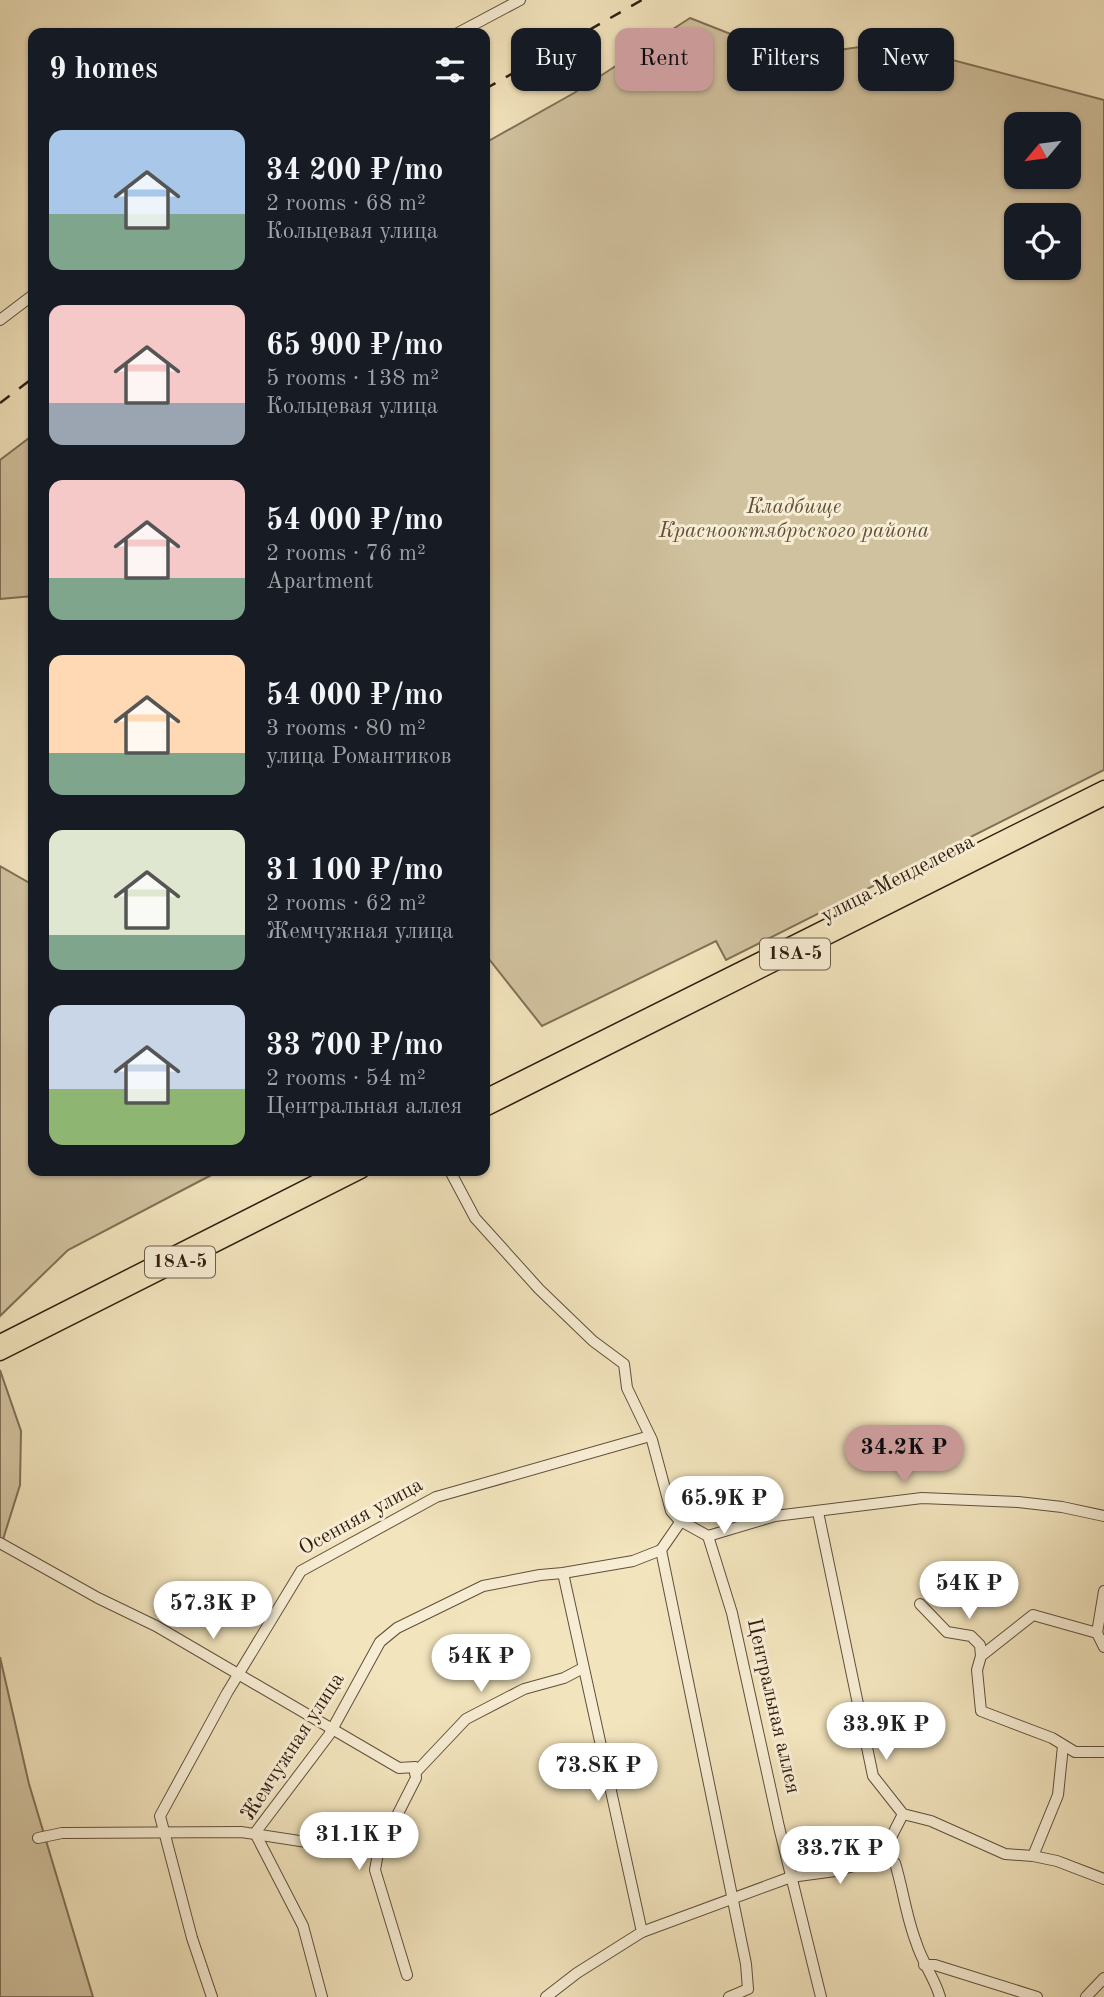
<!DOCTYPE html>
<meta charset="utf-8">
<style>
:root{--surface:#171b24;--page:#242831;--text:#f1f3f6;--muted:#9ea1a6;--accent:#c59692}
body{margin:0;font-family:"Old Standard TT",serif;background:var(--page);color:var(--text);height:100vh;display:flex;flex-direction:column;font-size:26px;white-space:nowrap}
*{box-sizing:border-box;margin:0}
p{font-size:23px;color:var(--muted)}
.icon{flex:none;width:38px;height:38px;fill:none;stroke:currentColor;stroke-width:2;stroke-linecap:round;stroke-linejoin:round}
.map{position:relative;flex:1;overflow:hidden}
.sheet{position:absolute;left:28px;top:28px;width:462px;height:1148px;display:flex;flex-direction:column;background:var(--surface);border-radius:14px;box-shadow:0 2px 5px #0004}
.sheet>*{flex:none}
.guide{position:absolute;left:511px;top:28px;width:486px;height:63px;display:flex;gap:14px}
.needle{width:46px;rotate:241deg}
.fabs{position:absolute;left:1004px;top:112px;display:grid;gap:14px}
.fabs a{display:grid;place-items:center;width:77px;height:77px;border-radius:14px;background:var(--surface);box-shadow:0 2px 5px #0004;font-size:35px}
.price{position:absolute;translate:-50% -60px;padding:0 16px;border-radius:24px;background:#fff;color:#222;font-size:23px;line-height:46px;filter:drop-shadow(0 2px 4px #0008)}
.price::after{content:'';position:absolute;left:50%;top:42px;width:21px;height:16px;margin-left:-10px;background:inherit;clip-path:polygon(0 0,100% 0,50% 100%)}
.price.on{background:var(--accent);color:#111}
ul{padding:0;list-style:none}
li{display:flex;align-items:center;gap:21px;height:175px;padding:0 21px}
li span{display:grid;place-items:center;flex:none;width:196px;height:140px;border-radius:14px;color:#555}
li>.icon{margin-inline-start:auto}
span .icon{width:84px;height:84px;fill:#fffc;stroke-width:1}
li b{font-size:30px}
h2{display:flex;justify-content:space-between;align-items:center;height:84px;padding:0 21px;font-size:30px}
.tag{padding:0 24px;border-radius:14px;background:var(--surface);box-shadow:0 2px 5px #0004;font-size:24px;line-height:63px}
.tag.on{background:var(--accent);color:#111}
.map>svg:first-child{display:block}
.green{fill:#d1c29f;stroke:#807057;stroke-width:2;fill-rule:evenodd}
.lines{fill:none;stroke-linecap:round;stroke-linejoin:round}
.minor-casing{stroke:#604f3a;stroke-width:12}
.highway-casing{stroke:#301d0f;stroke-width:17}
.minor{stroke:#f7edd4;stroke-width:10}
.highway{stroke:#f2e4bd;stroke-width:14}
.rail{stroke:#301d0f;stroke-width:2.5;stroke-dasharray:12 12;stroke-linecap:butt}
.labels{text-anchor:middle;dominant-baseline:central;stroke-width:6;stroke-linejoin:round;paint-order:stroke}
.shield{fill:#f7edd4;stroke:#6c5b4a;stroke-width:2}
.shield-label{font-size:19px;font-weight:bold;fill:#301d0f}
.park-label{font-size:21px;font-style:italic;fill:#604f3a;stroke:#f7edd4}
.street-label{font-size:21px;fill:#301d0f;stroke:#f7edd4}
</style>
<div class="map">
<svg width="1104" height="1997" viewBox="0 0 1104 1997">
<rect width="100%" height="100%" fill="#f2e4bd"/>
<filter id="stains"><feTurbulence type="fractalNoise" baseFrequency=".00286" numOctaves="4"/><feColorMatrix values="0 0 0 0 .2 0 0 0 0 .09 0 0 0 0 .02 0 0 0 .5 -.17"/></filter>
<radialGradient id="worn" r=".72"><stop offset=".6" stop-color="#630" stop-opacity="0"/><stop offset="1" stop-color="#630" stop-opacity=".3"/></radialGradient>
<g class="green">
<path d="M 690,18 L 789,57 L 888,43 L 1104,100 L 1104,770 L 726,960 L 716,941 L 542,1026 L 485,954 L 485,143 L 574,93 ZM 1069,124 L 1069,177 L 1017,177 L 1017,124 ZM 1069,215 L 1069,268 L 1017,268 L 1017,215 Z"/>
<polygon points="33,435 33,596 0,599 0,460"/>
<polygon points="0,866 33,885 33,1171 219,1171 68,1250 0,1316"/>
<polygon points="0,1370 21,1431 20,1485 0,1549"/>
<polygon points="0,1657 29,1784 93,1997 0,1997"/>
</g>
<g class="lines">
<defs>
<g id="minor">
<polyline points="458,33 520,0"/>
<polyline points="0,320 33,295"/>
<polyline points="450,1171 475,1218 539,1289 593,1341 624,1364 627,1388 652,1440 671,1511 679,1520 708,1536 732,1613 779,1827 821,1997"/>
<polyline points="818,1512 873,1776 903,1814 931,1821 1005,1854 1033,1856 1057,1861 1104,1879"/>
<polyline points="681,1521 661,1550 746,1964 748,1989 729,1997"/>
<polyline points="708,1536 775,1516 922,1498 1018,1502 1062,1507 1104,1516"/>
<polyline points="0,1543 98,1598 156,1626 399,1768 415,1767 416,1778 378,1853 375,1870 407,1975"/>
<polyline points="920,1604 947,1632 971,1636 980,1645 981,1656"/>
<polyline points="1097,1633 1104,1591"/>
<polyline points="1104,1647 1097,1633 1033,1615 981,1656 977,1670 981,1711 1052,1738 1075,1752 1104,1752"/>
<polyline points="415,1773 466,1719 524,1689 564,1678 583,1668"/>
<path d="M 903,1814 L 880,1859 L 895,1863 C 903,1889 906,1916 916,1942 C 922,1962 935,1979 940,1997"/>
<polyline points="38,1838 62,1833 241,1832 378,1853"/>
<polyline points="1033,1856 1058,1795 1063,1746"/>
<polyline points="642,1932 791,1877 835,1871 880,1859"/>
<polyline points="924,1965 935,1965 1037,1997"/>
<polyline points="212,1997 192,1938 160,1816 227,1693 301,1571 436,1497 650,1436"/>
<polyline points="322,1997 303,1926 255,1833 329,1735 380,1642 397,1628 483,1586 540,1575 563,1573 633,1561 661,1550"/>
<polyline points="546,1997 577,1973 642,1932 563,1573"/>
<polyline points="1086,1997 1104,1978"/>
</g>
<g id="highway">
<polyline points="485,1097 1104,788"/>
<polyline points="485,1109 1104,798"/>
<polyline points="0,1342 338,1171"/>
<polyline points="0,1353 361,1171"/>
</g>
</defs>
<use href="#minor" class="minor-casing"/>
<use href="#highway" class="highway-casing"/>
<use href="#minor" class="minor"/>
<use href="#highway" class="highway"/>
<g class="rail">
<polyline points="485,89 642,0"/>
<polyline points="0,403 33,378"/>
</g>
</g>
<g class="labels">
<g class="shield">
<rect x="760" y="938.5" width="70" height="31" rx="5"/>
<rect x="145" y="1246.5" width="70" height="31" rx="5"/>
</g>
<g class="shield-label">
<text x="795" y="954">18А-5</text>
<text x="180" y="1262">18А-5</text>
</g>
<g class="park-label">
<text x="794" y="507">Кладбище<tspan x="794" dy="24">Краснооктябрьского района</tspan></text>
</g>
<g class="street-label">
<text transform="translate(898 879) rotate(-27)">улица Менделеева</text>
<text transform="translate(361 1517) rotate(-29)">Осенняя улица</text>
<text transform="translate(773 1706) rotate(77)">Центральная аллея</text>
<text transform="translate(293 1747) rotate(-57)">Жемчужная улица</text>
</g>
</g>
<rect width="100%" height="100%" filter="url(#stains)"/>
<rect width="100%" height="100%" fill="url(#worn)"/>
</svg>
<div class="fabs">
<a><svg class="needle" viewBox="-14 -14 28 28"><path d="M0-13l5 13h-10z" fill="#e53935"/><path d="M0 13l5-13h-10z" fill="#9ea1a6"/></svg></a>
<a><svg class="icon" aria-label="locate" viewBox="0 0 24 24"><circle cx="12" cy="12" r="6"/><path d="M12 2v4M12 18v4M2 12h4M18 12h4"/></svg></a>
</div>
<b class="price on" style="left:904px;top:1485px">34.2K ₽</b>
<b class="price" style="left:724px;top:1536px">65.9K ₽</b>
<b class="price" style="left:969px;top:1621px">54K ₽</b>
<b class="price" style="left:213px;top:1641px">57.3K ₽</b>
<b class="price" style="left:481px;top:1694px">54K ₽</b>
<b class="price" style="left:886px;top:1762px">33.9K ₽</b>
<b class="price" style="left:598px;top:1803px">73.8K ₽</b>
<b class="price" style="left:359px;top:1872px">31.1K ₽</b>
<b class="price" style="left:840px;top:1886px">33.7K ₽</b>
<div class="guide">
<a class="tag">Buy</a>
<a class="tag on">Rent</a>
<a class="tag">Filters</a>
<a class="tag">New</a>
</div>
<section class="sheet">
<h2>9 homes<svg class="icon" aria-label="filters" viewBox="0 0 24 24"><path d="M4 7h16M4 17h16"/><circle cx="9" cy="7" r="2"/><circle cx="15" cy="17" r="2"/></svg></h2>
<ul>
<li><span style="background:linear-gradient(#a9c7e8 60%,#7fa58c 0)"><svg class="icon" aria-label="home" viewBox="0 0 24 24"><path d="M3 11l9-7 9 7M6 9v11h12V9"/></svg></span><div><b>34 200 ₽/mo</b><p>2 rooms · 68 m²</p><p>Кольцевая улица</p></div></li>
<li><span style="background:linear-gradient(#f6c9c9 70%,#9aa5b1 0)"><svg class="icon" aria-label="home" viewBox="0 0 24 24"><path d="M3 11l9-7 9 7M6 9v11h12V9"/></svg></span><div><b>65 900 ₽/mo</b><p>5 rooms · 138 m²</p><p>Кольцевая улица</p></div></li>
<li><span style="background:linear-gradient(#f6c9c9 70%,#7fa58c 0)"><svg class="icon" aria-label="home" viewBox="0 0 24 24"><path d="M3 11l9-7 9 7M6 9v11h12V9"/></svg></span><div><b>54 000 ₽/mo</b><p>2 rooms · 76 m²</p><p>Apartment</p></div></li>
<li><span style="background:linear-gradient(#ffd9b3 70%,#7fa58c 0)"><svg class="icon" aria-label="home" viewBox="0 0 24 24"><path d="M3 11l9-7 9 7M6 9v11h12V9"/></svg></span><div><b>54 000 ₽/mo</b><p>3 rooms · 80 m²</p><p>улица Романтиков</p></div></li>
<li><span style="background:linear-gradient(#dfe7d0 75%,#7fa58c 0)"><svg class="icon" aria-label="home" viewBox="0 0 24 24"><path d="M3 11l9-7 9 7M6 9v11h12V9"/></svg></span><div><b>31 100 ₽/mo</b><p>2 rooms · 62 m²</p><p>Жемчужная улица</p></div></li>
<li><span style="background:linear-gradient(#c9d6e8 60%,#8fb573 0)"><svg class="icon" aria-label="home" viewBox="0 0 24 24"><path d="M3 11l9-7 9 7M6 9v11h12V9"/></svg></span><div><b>33 700 ₽/mo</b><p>2 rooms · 54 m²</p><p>Центральная аллея</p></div></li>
</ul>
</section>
</div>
